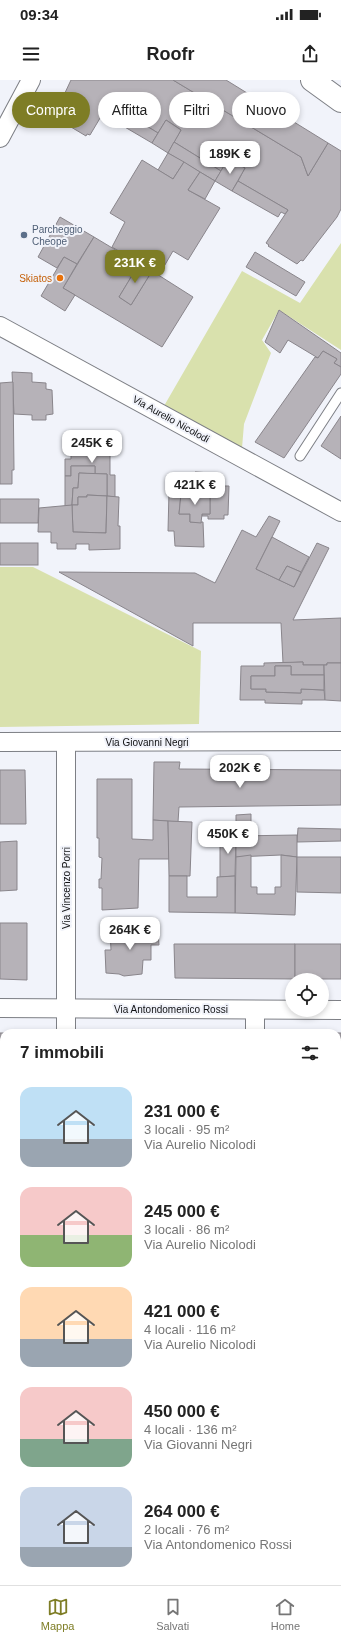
<!DOCTYPE html>
<html lang="it">
<meta charset="utf-8">
<style>
:root{--surface:#fff;--page:#f6f6f6;--text:#222;--muted:#767676;--line:#e0e0e0;--accent:#7e7d25}
body{margin:0;font-family:Arial,sans-serif;background:var(--page);color:var(--text);height:100vh;display:flex;flex-direction:column;font-size:15px;white-space:nowrap}
*{box-sizing:border-box;margin:0}
p{font-size:13px;color:var(--muted)}
.icon{flex:none;width:22px;height:22px;fill:none;stroke:currentColor;stroke-width:2;stroke-linecap:round;stroke-linejoin:round}
.map{position:relative;flex:1;overflow:hidden}
.side{position:absolute;left:0px;top:949px;width:341px;height:556px;display:flex;flex-direction:column;background:var(--surface);border-radius:12px 12px 0 0;box-shadow:0 2px 6px #0003}
.side>*{flex:none}
.top-card{position:absolute;left:12px;top:12px;width:317px;height:36px;display:flex;gap:8px}
.controls{position:absolute;left:285px;top:893px;display:grid;gap:8px}
.controls a{display:grid;place-items:center;width:44px;height:44px;border-radius:50%;background:var(--surface);box-shadow:0 2px 6px #0003;font-size:20px}
.price{position:absolute;translate:-50% -34px;padding:0 9px;border-radius:8px;background:#fff;color:#222;font-size:13px;line-height:26px;filter:drop-shadow(0 1px 2px #0008)}
.price::after{content:'';position:absolute;left:50%;top:24px;width:12px;height:9px;margin-left:-6px;background:inherit;clip-path:polygon(0 0,100% 0,50% 100%)}
.price.current{background:var(--accent);color:#fff}
ul{padding:0;list-style:none}
li{display:flex;align-items:center;gap:12px;height:100px;padding:0 20px}
li span{display:grid;place-items:center;flex:none;width:112px;height:80px;border-radius:12px;color:#555}
li>.icon{margin-inline-start:auto}
span .icon{width:48px;height:48px;fill:#fffc;stroke-width:1}
li b{font-size:17px}
h2{display:flex;justify-content:space-between;align-items:center;height:48px;padding:0 20px;font-size:17px}
.pill{padding:0 14px;border-radius:18px;background:var(--surface);box-shadow:0 2px 6px #0003;font-size:14px;line-height:36px}
.pill.current{background:var(--accent);color:#fff}
.status{display:flex;justify-content:space-between;align-items:center;height:28px;padding:0 20px;background:var(--surface);direction:ltr}
.status svg{height:11px;fill:currentColor}
header{display:flex;justify-content:space-between;align-items:center;height:52px;padding:0 20px;background:var(--surface);font-size:18px;font-weight:600}
.tabs{display:flex;justify-content:space-around;align-items:center;height:56px;border-top:1px solid var(--line);background:var(--surface);font-size:11px;color:var(--muted)}
.tabs a{display:grid;justify-items:center;gap:2px}
.tabs .current{color:var(--accent)}
.map>svg:first-child{display:block}
.green{fill:#d9e1ad}
.building{fill:#b6b2b8;stroke:#89858b}
.lines{fill:none;stroke-linecap:round;stroke-linejoin:round}
.service-casing{stroke:#7d7f85;stroke-width:11}
.minor-casing{stroke:#7d7f85;stroke-width:20}
.secondary-casing{stroke:#7d7f85;stroke-width:24}
.service{stroke:#fff;stroke-width:9}
.minor{stroke:#fff;stroke-width:18}
.secondary{stroke:#fff;stroke-width:22}
.service-dot{fill:#5c6f8a;stroke:#f1f3fa;stroke-width:1.5}
.food-dot{fill:#e8710a;stroke:#f1f3fa;stroke-width:1.5}
.labels{text-anchor:middle;dominant-baseline:central;stroke-width:4;stroke-linejoin:round;paint-order:stroke}
.service-label{font-size:10px;fill:#4e5e75;stroke:#f1f3fa;text-anchor:start}
.food-label{font-size:10px;fill:#c56008;stroke:#f1f3fa;text-anchor:end}
.street-label{font-size:10px;fill:#101113;stroke:#f1f3fa}
</style>
<div class="status"><b>09:34</b><svg viewBox="0 0 49 12"><path d="M0 12V9h3v3zM5 12V6h3v6zM10 12V3h3v9zM15 12V0h3v12zM26 1h20v11H26zM47 4h2v5h-2z"/></svg></div>
<header><svg class="icon" aria-label="menu" viewBox="0 0 24 24"><path d="M4 6h16M4 12h16M4 18h16"/></svg>Roofr<svg class="icon" aria-label="share" viewBox="0 0 24 24"><path d="M12 15V3M7 8l5-5 5 5M5 13v7h14v-7"/></svg></header>
<div class="map">
<svg width="341" height="1505" viewBox="0 0 341 1505">
<rect width="100%" height="100%" fill="#f1f3fa"/>
<g class="green">
<polygon points="341,163 341,270 279,230 262,260 271,273 244,344 242,368 164,326 242,191 300,223"/>
<polygon points="0,487 33,487 201,571 199,644 0,647"/>
</g>
<g class="building">
<polygon points="71,0 173,0 301,77 308,96 328,63 341,71 341,129 337,137 303,181 301,180 297,184 268,166 269,165 266,163 288,130 238,101 245,88 228,79 221,91 174,62 181,50 166,40 158,53 109,23 90,55 87,54 86,56 56,38 58,33 56,32"/>
<polygon points="173,0 226,0 328,63 308,96 301,77"/>
<polygon points="109,23 158,53 152,63 106,36 109,30 107,28"/>
<polygon points="166,40 181,50 168,73 152,63"/>
<polygon points="174,62 221,91 215,101 168,73"/>
<polygon points="168,73 184,82 173,99 158,90"/>
<polygon points="228,79 245,88 232,111 215,101"/>
<polygon points="142,80 173,99 184,82 200,92 188,110 220,128 188,180 173,171 159,195 112,167 125,142 110,133"/>
<polygon points="200,92 215,101 205,119 188,110"/>
<polygon points="238,101 288,130 285,134 281,132 278,137 232,111"/>
<polygon points="60,137 94,157 77,184 64,177 57,188 38,177"/>
<polygon points="94,157 139,184 119,217 131,225 152,191 193,217 162,267 63,208"/>
<polygon points="255,172 305,202 296,216 246,187"/>
<polygon points="64,177 77,184 63,208 75,215 65,231 41,216"/>
<polygon points="139,184 152,191 131,225 119,217"/>
<polygon points="279,230 341,273 341,287 334,283 337,279 323,271 318,278 288,260 280,273 265,262"/>
<polygon points="323,271 337,279 334,283 341,287 341,294 284,378 255,362 315,277 318,278"/>
<polygon points="12,292 32,293 32,302 46,303 46,309 52,310 53,334 46,335 46,340 32,340 32,335 14,334"/>
<polygon points="13,302 14,390 12,390 12,404 0,404 0,303"/>
<polygon points="341,336 341,379 321,366"/>
<polygon points="71,366 93,367 93,371 110,372 110,395 115,395 115,417 107,416 107,394 95,394 95,386 71,386 71,396 65,396 65,379 71,379"/>
<polygon points="71,386 95,386 95,394 79,393 78,408 73,408 72,425 65,427 65,396 71,396"/>
<polygon points="195,392 212,393 212,399 223,400 224,406 229,406 228,435 224,435 224,439 208,439 208,436 202,436 202,434 210,434 210,415 181,414 179,434 190,434 190,442 203,442 204,467 175,466 174,451 168,451 169,412 166,411 166,399 195,399"/>
<polygon points="79,393 107,394 107,416 87,415 87,417 78,417 78,425 72,425 73,408 78,408"/>
<polygon points="181,414 210,415 210,434 202,434 201,443 190,442 190,434 179,434"/>
<polygon points="87,415 107,416 106,453 73,452 72,425 78,425 78,417 87,417"/>
<polygon points="107,416 119,417 118,446 120,446 120,469 89,470 89,464 76,464 76,469 57,469 57,463 51,463 51,452 38,452 39,428 72,425 73,452 106,453"/>
<polygon points="0,419 39,419 38,443 0,443"/>
<polygon points="269,436 280,441 256,489 294,507 317,463 329,468 293,540 341,538 341,583 327,583 327,585 303,585 303,582 283,583 281,543 193,543 193,566 59,492 195,493 215,503 242,450 256,457"/>
<polygon points="272,457 309,477 301,492 287,486 279,500 256,489"/>
<rect x="0" y="463" width="38" height="22"/>
<polygon points="287,486 301,492 294,507 279,500"/>
<polygon points="303,582 303,585 324,585 324,595 291,595 291,586 275,586 275,596 251,596 251,609 266,609 266,612 301,613 301,609 324,610 325,620 302,620 302,624 265,623 265,620 240,620 241,586 264,586 264,583"/>
<polygon points="327,583 341,583 341,621 325,620 324,585 327,585"/>
<polygon points="275,586 291,586 291,595 324,595 324,610 301,609 301,613 266,612 266,609 251,609 251,596 275,596"/>
<polygon points="154,682 180,682 179,689 341,690 341,725 179,727 178,742 153,740"/>
<polygon points="0,690 25,690 26,744 0,744"/>
<polygon points="97,699 132,699 132,759 153,760 153,740 168,741 169,779 139,779 138,828 102,830 102,808 99,808 99,799 101,799 102,778 99,777 99,758 97,758"/>
<polygon points="251,734 251,756 236,756 236,735"/>
<polygon points="168,741 192,742 190,796 169,796"/>
<polygon points="298,748 341,749 341,761 297,762"/>
<polygon points="220,754 236,754 235,796 220,797"/>
<polygon points="297,755 297,777 281,775 236,777 236,756"/>
<polygon points="17,761 17,810 0,811 0,762"/>
<polygon points="251,775 251,807 257,807 257,814 275,814 275,807 281,807 281,775 297,777 295,835 235,833 236,777"/>
<polygon points="297,777 341,777 341,813 297,812"/>
<polygon points="169,796 187,796 187,817 217,817 217,797 235,796 235,833 169,832"/>
<polygon points="0,843 27,843 27,900 0,899"/>
<polygon points="110,850 158,851 159,865 151,865 151,880 143,880 142,894 124,896 119,894 106,893 105,870 111,870"/>
<polygon points="174,864 295,864 295,899 175,898"/>
<rect x="295" y="864" width="46" height="35"/>
<rect x="99" y="952" width="69" height="1"/>
<polygon points="279,952 341,953 341,989 337,989 337,953"/>
<polygon points="0,953 26,953 4,953 4,1007 0,1007"/>
<rect x="337" y="1013" width="4" height="83"/>
<rect x="0" y="1033" width="4" height="34"/>
<rect x="0" y="1076" width="4" height="39"/>
<rect x="337" y="1118" width="4" height="36"/>
<polygon points="0,1295 4,1297 4,1356 0,1356"/>
<rect x="0" y="1356" width="4" height="121"/>
<rect x="337" y="1446" width="4" height="31"/>
</g>
<g class="lines">
<defs>
<g id="service">
<polyline points="300,376 341,313"/>
<polyline points="337,1347 341,1347"/>
</g>
<g id="minor">
<polyline points="0,58 31,0"/>
<polyline points="0,246 341,432"/>
<polyline points="0,662 341,661"/>
<polyline points="66,662 66,953"/>
<polyline points="0,928 341,930"/>
<polyline points="255,930 255,953"/>
<polyline points="70,1505 121,1503 341,1501"/>
</g>
<g id="secondary">
<polyline points="312,0 341,21"/>
<polyline points="0,1171 4,1170"/>
<polyline points="337,1187 341,1187"/>
<polyline points="0,1198 4,1199"/>
</g>
</defs>
<use href="#service" class="service-casing"/>
<use href="#minor" class="minor-casing"/>
<use href="#secondary" class="secondary-casing"/>
<use href="#service" class="service"/>
<use href="#minor" class="minor"/>
<use href="#secondary" class="secondary"/>
</g>
<circle class="service-dot" cx="24" cy="155" r="4"/>
<circle class="food-dot" cx="60" cy="198" r="4"/>
<g class="labels">
<g class="service-label">
<text x="32" y="149">Parcheggio<tspan x="32" dy="12">Cheope</tspan></text>
</g>
<g class="food-label">
<text x="52" y="198">Skiatos</text>
</g>
<g class="street-label">
<text transform="translate(171 339) rotate(29)">Via Aurelio Nicolodi</text>
<text x="147" y="662">Via Giovanni Negri</text>
<text transform="translate(66 808) rotate(-90)">Via Vincenzo Porri</text>
<text x="171" y="929">Via Antondomenico Rossi</text>
</g>
</g>
</svg>
<div class="controls">
<a><svg class="icon" aria-label="locate" viewBox="0 0 24 24"><circle cx="12" cy="12" r="6"/><path d="M12 2v4M12 18v4M2 12h4M18 12h4"/></svg></a>
</div>
<b class="price" style="left:230px;top:95px">189K €</b>
<b class="price current" style="left:135px;top:204px">231K €</b>
<b class="price" style="left:92px;top:384px">245K €</b>
<b class="price" style="left:195px;top:426px">421K €</b>
<b class="price" style="left:240px;top:709px">202K €</b>
<b class="price" style="left:228px;top:775px">450K €</b>
<b class="price" style="left:130px;top:871px">264K €</b>
<div class="top-card">
<a class="pill current">Compra</a>
<a class="pill">Affitta</a>
<a class="pill">Filtri</a>
<a class="pill">Nuovo</a>
</div>
<section class="side">
<h2>7 immobili<svg class="icon" aria-label="filters" viewBox="0 0 24 24"><path d="M4 7h16M4 17h16"/><circle cx="9" cy="7" r="2"/><circle cx="15" cy="17" r="2"/></svg></h2>
<ul>
<li><span style="background:linear-gradient(#bfe0f5 65%,#9aa5b1 0)"><svg class="icon" aria-label="home" viewBox="0 0 24 24"><path d="M3 11l9-7 9 7M6 9v11h12V9"/></svg></span><div><b>231 000 €</b><p>3 locali · 95 m²</p><p>Via Aurelio Nicolodi</p></div></li>
<li><span style="background:linear-gradient(#f6c9c9 60%,#8fb573 0)"><svg class="icon" aria-label="home" viewBox="0 0 24 24"><path d="M3 11l9-7 9 7M6 9v11h12V9"/></svg></span><div><b>245 000 €</b><p>3 locali · 86 m²</p><p>Via Aurelio Nicolodi</p></div></li>
<li><span style="background:linear-gradient(#ffd9b3 65%,#9aa5b1 0)"><svg class="icon" aria-label="home" viewBox="0 0 24 24"><path d="M3 11l9-7 9 7M6 9v11h12V9"/></svg></span><div><b>421 000 €</b><p>4 locali · 116 m²</p><p>Via Aurelio Nicolodi</p></div></li>
<li><span style="background:linear-gradient(#f6c9c9 65%,#7fa58c 0)"><svg class="icon" aria-label="home" viewBox="0 0 24 24"><path d="M3 11l9-7 9 7M6 9v11h12V9"/></svg></span><div><b>450 000 €</b><p>4 locali · 136 m²</p><p>Via Giovanni Negri</p></div></li>
<li><span style="background:linear-gradient(#c9d6e8 75%,#9aa5b1 0)"><svg class="icon" aria-label="home" viewBox="0 0 24 24"><path d="M3 11l9-7 9 7M6 9v11h12V9"/></svg></span><div><b>264 000 €</b><p>2 locali · 76 m²</p><p>Via Antondomenico Rossi</p></div></li>
</ul>
</section>
</div>
<nav class="tabs">
<a class="current"><svg class="icon" aria-label="map" viewBox="0 0 24 24"><path d="M3 6l6-2 6 2 6-2v14l-6 2-6-2-6 2zM9 4v14M15 6v14"/></svg>Mappa</a>
<a><svg class="icon" aria-label="saved" viewBox="0 0 24 24"><path d="M7 4h10v16l-5-4-5 4z"/></svg>Salvati</a>
<a><svg class="icon" aria-label="home" viewBox="0 0 24 24"><path d="M3 11l9-7 9 7M6 9v11h12V9"/></svg>Home</a>
</nav>
